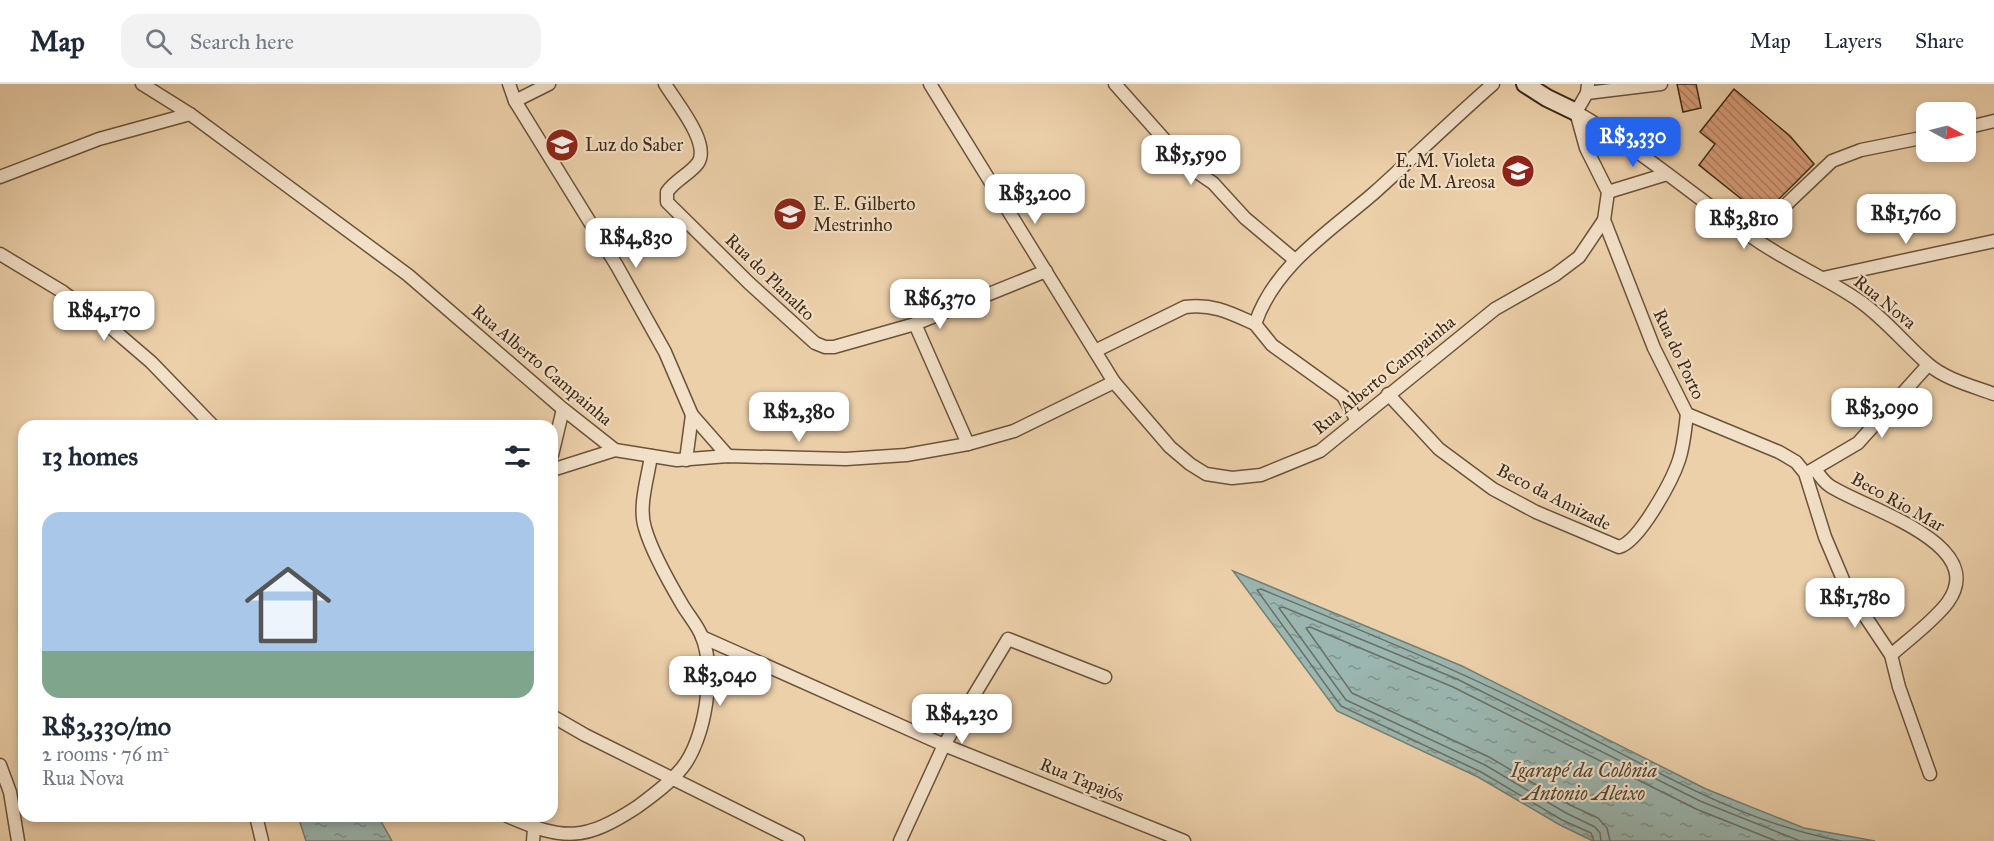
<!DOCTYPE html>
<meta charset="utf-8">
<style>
:root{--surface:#fff;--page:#f2f2f3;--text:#1f2937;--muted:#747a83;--line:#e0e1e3;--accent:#2563eb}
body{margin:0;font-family:"IM FELL Great Primer",serif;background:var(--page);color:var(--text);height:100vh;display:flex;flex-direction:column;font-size:22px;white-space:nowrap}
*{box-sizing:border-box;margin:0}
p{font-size:20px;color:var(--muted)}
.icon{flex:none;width:33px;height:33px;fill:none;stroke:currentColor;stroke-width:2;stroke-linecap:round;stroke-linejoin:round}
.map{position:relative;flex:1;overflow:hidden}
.sheet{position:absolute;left:18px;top:336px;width:540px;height:402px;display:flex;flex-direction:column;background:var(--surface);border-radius:18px;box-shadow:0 3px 9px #0003}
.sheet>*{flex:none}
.needle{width:39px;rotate:97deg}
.controls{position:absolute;left:1916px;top:18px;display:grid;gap:12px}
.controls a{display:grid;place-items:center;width:60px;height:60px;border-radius:12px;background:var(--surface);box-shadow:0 3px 9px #0003;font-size:30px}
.price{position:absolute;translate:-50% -51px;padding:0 14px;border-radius:12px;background:#fff;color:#222;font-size:20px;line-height:39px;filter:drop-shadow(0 2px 3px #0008)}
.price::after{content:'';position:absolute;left:50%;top:36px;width:18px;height:14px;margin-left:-9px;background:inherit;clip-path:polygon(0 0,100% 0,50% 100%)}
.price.on{background:var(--accent);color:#fff}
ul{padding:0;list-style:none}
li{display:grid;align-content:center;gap:12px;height:318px;padding:0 24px}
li+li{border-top:2px solid var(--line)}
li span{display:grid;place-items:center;height:186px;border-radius:18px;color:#555}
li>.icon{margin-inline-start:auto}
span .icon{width:108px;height:108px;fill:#fffc;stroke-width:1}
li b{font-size:26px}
h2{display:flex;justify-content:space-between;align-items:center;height:72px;padding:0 24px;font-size:26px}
header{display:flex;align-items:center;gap:36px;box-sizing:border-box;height:84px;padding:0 30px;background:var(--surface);border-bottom:2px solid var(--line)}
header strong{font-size:28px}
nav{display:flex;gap:33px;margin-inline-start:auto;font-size:21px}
.search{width:420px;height:54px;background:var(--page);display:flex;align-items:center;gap:15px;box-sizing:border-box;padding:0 21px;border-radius:18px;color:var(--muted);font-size:22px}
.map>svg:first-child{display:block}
.water{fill:url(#water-ripples);stroke:#757e72;stroke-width:1.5}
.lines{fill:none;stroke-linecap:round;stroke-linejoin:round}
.shore{stroke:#6c7062;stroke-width:1.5}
.building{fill:url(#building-back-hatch);stroke:#3e2a15;stroke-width:1.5}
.street-casing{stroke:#6a543a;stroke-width:15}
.secondary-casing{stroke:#3e2a15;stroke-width:20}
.street{stroke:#f3e0c8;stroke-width:12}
.secondary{stroke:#f3e0c8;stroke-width:16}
.labels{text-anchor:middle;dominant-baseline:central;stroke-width:4.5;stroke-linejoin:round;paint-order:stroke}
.poi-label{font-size:18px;fill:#3e2a15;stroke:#f3e0c8;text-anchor:start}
.street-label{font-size:18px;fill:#3e2a15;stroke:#f3e0c8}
.water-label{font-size:20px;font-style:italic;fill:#504634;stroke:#f3e0c8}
</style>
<header>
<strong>Map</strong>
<div class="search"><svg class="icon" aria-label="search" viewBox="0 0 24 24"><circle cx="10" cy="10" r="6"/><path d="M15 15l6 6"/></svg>Search here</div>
<nav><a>Map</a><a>Layers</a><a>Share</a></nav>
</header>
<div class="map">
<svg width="1994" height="757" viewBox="0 0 1994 757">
<defs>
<pattern id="water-ripples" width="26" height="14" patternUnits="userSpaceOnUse" patternTransform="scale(1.5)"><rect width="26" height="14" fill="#9ab6b0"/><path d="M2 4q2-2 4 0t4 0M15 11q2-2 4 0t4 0" fill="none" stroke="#7f948e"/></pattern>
<pattern id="building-back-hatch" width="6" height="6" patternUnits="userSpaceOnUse" patternTransform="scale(1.5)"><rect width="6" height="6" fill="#d79c78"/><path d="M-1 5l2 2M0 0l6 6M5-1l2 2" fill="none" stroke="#b07f61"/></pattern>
</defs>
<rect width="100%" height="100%" fill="#ecd0aa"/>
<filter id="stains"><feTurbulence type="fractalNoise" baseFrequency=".00333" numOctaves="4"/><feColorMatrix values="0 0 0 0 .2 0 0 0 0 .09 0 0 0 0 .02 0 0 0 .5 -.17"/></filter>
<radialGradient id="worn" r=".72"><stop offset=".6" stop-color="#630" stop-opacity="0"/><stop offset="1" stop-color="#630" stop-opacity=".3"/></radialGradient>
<g class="water">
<polygon points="1233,487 1462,582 1706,705 1804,744 1875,757 1593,757 1560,741 1478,693 1337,627"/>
<polygon points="298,732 378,732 392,757 306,757"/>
</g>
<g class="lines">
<g class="shore">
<path d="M 1594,757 L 1591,749 L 1562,736 L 1481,688 L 1341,622 L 1257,506 L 1261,505 C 1353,543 1445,580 1535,625 C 1633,673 1732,737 1841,757"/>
<polyline points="1601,757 1600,749 1595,743 1566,729 1485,681 1346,616 1279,524 1283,523 1457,595 1700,717 1800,757"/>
<polyline points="1610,757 1607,744 1598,734 1570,721 1489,673 1352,609 1306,544 1310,543 1453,603 1696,725 1776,757"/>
</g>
</g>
<g class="building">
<polygon points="1677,0 1696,0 1701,24 1683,28"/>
<polygon points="1734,5 1790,52 1814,80 1772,122 1768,118 1759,129 1699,81 1715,60 1700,48"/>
</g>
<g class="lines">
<defs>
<g id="street">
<polyline points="142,0 190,30"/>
<polyline points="509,0 515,17 617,182 665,268 692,331 728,372"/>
<path d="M 665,0 C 675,17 711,59 698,79 C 690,90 675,96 667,108 L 667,118 L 749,199 L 815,259 L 825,263 L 834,263 L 915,240 L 1046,187"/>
<polyline points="930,0 1114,298"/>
<polyline points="1115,0 1188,82 1213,99 1245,134 1295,176"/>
<polyline points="1587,9 1661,0"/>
<polyline points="515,17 549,0"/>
<polyline points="1576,28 1586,64 1608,108 1604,136 1654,264 1687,330 1779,368 1796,378 1805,389 1825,453 1847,505 1891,571 1899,603 1930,690"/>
<path d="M 1576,28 C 1640,65 1695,113 1755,155 C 1789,179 1827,194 1861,218 C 1886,236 1905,260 1928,280 C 1945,295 1972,302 1994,310"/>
<polyline points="1576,28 1587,9 1588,0"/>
<polyline points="1965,44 1994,37"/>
<polyline points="0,93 99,55 190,30 408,191 563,325 615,366 677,376 728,372 846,375 906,371 968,360 1014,347 1114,298 1170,363 1190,380 1206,390 1232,394 1261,391 1320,367 1495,225 1555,191 1579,173 1604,136"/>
<polyline points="1608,108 1667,90"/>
<polyline points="1752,153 1832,77 1861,66 1926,53"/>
<polyline points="0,170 63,208 109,242 151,278 213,342"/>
<polyline points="1823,194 1994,157"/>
<polyline points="915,240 968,360"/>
<path d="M 1095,267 L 1185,223 C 1212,219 1231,229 1255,240"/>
<path d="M 1388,310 L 1439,365 L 1493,405 L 1536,428 L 1619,463 C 1639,458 1672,397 1679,376 C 1684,361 1685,346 1687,330"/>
<path d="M 1356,335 L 1343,312 L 1272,261 L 1255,240 C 1275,181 1329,148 1374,109 C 1414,73 1453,35 1493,0"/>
<polyline points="552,371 563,325"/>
<polyline points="686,376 692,331"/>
<path d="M 1815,385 C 1819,391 1824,398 1830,402 C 1863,424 1990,459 1948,518 C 1935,536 1908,556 1891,571"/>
<polyline points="552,386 615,366"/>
<polyline points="1807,389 1858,359 1928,281"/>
<polyline points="702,553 944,661 1184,757"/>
<polyline points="552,632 585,651 798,757"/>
<polyline points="0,681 10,708 18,757"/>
<polyline points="256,732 262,757"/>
<path d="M 507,732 C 564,757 585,757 637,723 C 652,712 670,699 682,684 C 705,656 716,587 702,553 C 698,542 689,532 683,522 C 670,500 652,469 645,444 C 638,423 648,393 651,372"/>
<polyline points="533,757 534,745"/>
<polyline points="900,757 944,661 1008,555 1105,593"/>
</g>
<polyline id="secondary" points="1525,0 1547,14 1576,28"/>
</defs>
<use href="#street" class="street-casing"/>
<use href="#secondary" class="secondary-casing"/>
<use href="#street" class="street"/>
<use href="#secondary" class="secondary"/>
</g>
<defs>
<symbol id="school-disc" viewBox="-11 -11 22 22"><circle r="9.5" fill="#8f2418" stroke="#f3e0c8"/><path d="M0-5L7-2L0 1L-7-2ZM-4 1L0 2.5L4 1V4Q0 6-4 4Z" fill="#fff"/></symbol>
</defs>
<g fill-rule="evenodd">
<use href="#school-disc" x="543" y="42" width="38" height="38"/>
<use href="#school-disc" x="1499" y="68" width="38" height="38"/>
<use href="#school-disc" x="771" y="111" width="38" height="38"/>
</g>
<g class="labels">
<g class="poi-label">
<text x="585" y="61">Luz do Saber</text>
<text x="1495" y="77" text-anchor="end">E. M. Violeta<tspan x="1495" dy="21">de M. Areosa</tspan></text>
<text x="813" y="120">E. E. Gilberto<tspan x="813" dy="21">Mestrinho</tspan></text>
</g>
<g class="street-label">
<text transform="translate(770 193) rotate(44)">Rua do Planalto</text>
<text transform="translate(1885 218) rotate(39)">Rua Nova</text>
<text transform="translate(1679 270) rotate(65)">Rua do Porto</text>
<text transform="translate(542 281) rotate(40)">Rua Alberto Campainha</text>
<text transform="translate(1384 291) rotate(-39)">Rua Alberto Campainha</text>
<text transform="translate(1554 413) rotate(27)">Beco da Amizade</text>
<text transform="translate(1898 418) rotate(29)">Beco Rio Mar</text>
<text transform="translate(1082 696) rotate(22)">Rua Tapajós</text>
</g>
<g class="water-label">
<text x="1584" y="686">Igarapé da Colônia<tspan x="1584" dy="23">Antonio Aleixo</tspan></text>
</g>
</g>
<rect width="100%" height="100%" filter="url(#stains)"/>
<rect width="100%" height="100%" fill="url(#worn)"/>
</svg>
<div class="controls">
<a><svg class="needle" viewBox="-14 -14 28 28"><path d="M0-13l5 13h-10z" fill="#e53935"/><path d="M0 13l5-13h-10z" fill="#747a83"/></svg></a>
</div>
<b class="price on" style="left:1633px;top:84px">R$3,330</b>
<b class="price" style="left:1191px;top:102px">R$5,590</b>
<b class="price" style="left:1035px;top:141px">R$3,200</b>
<b class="price" style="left:1906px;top:161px">R$1,760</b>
<b class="price" style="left:1744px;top:166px">R$3,810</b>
<b class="price" style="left:636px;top:185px">R$4,830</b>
<b class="price" style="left:940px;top:246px">R$6,370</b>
<b class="price" style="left:104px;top:258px">R$4,170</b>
<b class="price" style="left:1882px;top:355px">R$3,090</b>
<b class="price" style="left:799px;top:359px">R$2,380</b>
<b class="price" style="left:1855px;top:545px">R$1,780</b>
<b class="price" style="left:720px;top:623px">R$3,040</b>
<b class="price" style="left:962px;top:661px">R$4,230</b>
<section class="sheet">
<h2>13 homes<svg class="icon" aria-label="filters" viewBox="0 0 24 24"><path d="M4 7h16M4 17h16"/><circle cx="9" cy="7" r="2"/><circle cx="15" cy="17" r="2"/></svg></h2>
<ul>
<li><span style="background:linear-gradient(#a9c7e8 75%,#7fa58c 0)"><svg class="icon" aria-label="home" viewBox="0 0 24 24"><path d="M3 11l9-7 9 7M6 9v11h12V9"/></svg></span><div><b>R$3,330/mo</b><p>2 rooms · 76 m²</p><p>Rua Nova</p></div></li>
</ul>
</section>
</div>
